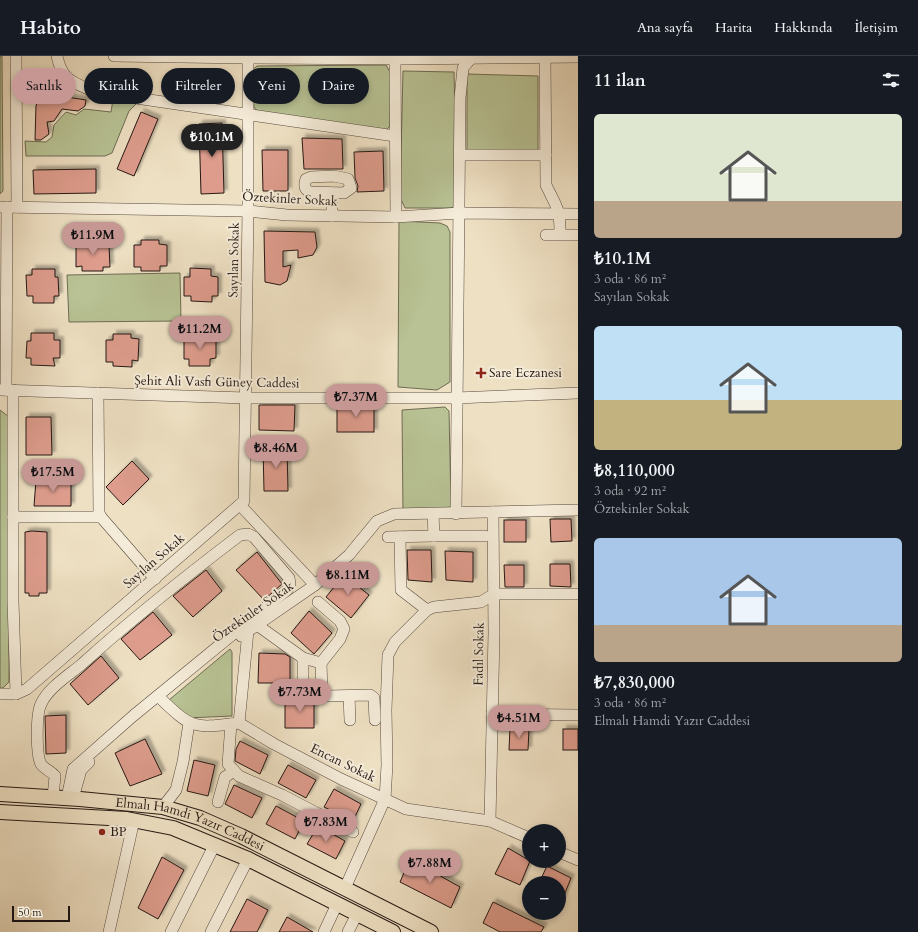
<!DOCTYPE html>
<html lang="tr">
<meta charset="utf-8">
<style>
:root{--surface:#171b24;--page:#20242c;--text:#f1f3f6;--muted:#9ea1a6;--line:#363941;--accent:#c59692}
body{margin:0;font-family:Cardo,serif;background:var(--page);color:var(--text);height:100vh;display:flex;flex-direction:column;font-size:15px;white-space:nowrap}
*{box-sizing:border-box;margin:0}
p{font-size:13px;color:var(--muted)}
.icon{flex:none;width:22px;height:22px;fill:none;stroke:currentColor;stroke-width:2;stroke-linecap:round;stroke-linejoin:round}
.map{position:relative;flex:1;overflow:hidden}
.panel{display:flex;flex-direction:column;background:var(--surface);width:340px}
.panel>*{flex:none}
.banner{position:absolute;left:12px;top:12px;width:380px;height:36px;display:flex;gap:8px}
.tools{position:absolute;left:522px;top:768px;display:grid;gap:8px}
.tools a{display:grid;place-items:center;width:44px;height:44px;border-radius:50%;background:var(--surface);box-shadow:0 2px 6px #0003;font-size:20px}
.scale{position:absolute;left:12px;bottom:10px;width:58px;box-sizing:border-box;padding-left:4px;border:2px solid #251813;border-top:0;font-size:11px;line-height:14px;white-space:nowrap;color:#251813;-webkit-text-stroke:3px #f4ebd8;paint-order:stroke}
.price{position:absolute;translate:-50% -34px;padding:0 9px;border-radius:14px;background:var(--accent);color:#111;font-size:13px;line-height:26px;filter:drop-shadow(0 1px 2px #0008)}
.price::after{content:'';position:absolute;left:50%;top:24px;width:12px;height:9px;margin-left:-6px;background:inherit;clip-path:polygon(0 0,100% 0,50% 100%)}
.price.current{background:#222;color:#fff}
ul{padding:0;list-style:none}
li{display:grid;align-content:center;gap:8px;height:212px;padding:0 16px}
li span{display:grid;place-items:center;height:124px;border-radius:6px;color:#555}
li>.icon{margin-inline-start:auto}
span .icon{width:72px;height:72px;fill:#fffc;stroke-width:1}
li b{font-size:17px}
h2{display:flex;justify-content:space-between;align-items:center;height:48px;padding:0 16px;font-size:17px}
.pill{padding:0 14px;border-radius:18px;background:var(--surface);box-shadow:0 2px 6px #0003;font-size:14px;line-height:36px}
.pill.current{background:var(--accent);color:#111}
header{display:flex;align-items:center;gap:24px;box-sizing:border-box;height:56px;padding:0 20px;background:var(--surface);border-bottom:1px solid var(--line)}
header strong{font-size:19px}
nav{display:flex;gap:22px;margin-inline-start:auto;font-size:14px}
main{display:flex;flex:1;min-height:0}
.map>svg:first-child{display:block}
.green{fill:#b8c294;stroke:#6e6d54}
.building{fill:#dd9c8c;stroke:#251813;filter:url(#shadow)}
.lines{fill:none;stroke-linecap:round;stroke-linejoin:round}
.minor-casing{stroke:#574a3f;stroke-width:12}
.major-casing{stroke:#251813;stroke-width:16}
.minor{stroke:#f4ebd8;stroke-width:11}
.major{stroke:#eee0c3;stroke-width:14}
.poi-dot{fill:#8f2418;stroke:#f4ebd8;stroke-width:1.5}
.labels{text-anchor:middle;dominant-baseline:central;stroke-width:4;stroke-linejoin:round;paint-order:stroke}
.street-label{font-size:13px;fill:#251813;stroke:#f4ebd8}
.poi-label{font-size:13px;fill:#251813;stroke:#f4ebd8;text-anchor:start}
</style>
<header>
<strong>Habito</strong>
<nav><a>Ana sayfa</a><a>Harita</a><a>Hakkında</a><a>İletişim</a></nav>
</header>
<main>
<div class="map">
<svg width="578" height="876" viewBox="0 0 578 876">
<defs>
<filter id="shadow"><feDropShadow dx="3.5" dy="-3.5" stdDeviation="1" flood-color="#0004"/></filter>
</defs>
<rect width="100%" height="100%" fill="#eee0c3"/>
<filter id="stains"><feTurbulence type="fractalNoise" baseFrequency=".005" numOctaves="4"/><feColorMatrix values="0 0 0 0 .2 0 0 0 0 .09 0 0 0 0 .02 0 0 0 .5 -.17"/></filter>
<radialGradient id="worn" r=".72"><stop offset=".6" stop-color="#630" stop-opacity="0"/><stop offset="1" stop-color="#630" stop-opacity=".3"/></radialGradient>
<g class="green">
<polygon points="0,0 2,0 3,135 0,138"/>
<polygon points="386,9 391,18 390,70 386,74 258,56 254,51 252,14 257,10"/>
<polygon points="403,15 454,16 457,146 452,152 405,152 400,141"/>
<polygon points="467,18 538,20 538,97 467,99"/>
<polygon points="113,43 137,47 129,55 112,97 105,100 26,100 25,85 46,86 52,81 54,69 66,56 76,59 84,53 111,56"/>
<polygon points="399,165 440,167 447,170 450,176 450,326 437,334 398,331"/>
<polygon points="180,217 181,265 69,266 67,219"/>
<polygon points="445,351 449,355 451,449 447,455 403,457 402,354"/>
<polygon points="0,354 9,361 9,626 3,632 0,632"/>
<polygon points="230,593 232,596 232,660 187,662 169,644"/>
</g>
<g class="building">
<polygon points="47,38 86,44 85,50 78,55 62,53 54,65 47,66 49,78 41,84 35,84 36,49 38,47 38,40 46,41"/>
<polygon points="141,56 158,63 134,120 117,113"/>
<polygon points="222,67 224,137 201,138 199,68"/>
<polygon points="302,82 342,83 343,113 304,113"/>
<polygon points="262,94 288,94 288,135 263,135"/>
<polygon points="383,95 384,135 357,136 358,130 355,122 354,96"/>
<polygon points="96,113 96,137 34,138 33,114"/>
<polygon points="264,175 315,176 317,191 313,199 298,202 298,194 283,195 283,211 291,209 287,225 280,229 265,226"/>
<polygon points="83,184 101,184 100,189 109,189 110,211 103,211 103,215 82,215 82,210 76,211 76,189 83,188"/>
<polygon points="141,184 159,184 159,188 167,189 167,210 160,210 160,215 141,215 141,211 134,211 134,189 141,189"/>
<polygon points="190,212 211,213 211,220 218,221 218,240 212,240 212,246 191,245 191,240 184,240 184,221 190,221"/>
<polygon points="32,213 55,213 55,221 58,221 59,240 54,240 54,247 33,247 33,240 27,240 26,219 32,219"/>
<polygon points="31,277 54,277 54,284 60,284 60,302 53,302 55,310 31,309 31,302 26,302 27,285 31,285"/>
<polygon points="113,278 131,278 131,282 139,283 138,305 132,304 132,311 113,310 113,306 106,306 106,284 113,284"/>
<polygon points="189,278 210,278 211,285 216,285 216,302 210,303 210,310 189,310 189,303 184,303 184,285 189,285"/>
<polygon points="259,349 295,349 294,375 259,374"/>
<rect x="337" y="349" width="37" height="27"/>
<polygon points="26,361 51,361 52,399 26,399"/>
<polygon points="287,391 288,435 264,435 263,392"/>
<polygon points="132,405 149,423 123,449 106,431"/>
<polygon points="71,423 71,450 34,450 36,424"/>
<polygon points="550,463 571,463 572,485 551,486"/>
<rect x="504" y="464" width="22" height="22"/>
<polygon points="32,475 47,476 47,537 39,537 39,540 29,540 29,537 25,537 25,476"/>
<polygon points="407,494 431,494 432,526 408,524"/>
<polygon points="445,495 473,496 473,526 446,524"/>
<polygon points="257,496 282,528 264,544 236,514"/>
<polygon points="550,508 570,508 571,531 550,530"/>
<polygon points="504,509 524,509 524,531 505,531"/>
<polygon points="206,514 222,535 193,561 173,540"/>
<polygon points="344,519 369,539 351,562 326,541"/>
<polygon points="309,555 332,577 314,598 291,577"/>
<polygon points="153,556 172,579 140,604 121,583"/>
<polygon points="259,597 285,598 290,601 290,627 258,627"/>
<polygon points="101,600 119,622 88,649 70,628"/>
<polygon points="314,642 314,672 285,672 285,643"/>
<polygon points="66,659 66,697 46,698 45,660"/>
<polygon points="510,672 529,673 528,694 509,694"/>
<rect x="563" y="673" width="15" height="21"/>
<polygon points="145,683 162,718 130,730 115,697"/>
<polygon points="240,685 268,699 260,718 235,705 236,693"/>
<polygon points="194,704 215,709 208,740 187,735"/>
<polygon points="288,709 316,724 306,742 278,727"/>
<polygon points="234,729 262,742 252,762 225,748"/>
<polygon points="334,733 361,748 353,765 324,751"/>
<polygon points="276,750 304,765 295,783 266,768"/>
<polygon points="318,770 345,785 336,803 307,788"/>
<polygon points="508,792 530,805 520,829 495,818"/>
<polygon points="162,801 184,814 158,863 138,852"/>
<polygon points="410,803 460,831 451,852 400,826"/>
<polygon points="547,810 571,822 559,852 559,827 539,827"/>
<polygon points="247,843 268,854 257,876 230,876"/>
<polygon points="493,846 544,871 541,876 500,876 483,867"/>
<polygon points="287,861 313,876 279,876"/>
</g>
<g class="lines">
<defs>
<g id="minor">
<polyline points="16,0 17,151"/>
<path d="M 57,0 C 62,25 73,26 95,36 L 395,80"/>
<polyline points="114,0 248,2"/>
<path d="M 545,1 L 546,129 C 557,152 560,152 560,178"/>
<polyline points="395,3 396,161"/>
<polyline points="460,99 546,99"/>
<path d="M 334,120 L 348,123 L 351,132 L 344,137 L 310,136 C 304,133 304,130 306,123 L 311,121 Z"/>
<polyline points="0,151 248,155 287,159 396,161 460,157 578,158"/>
<polyline points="332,160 332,137"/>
<polyline points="546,179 578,179"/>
<polyline points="0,334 246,342 456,342 578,337"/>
<polyline points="6,334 7,151"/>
<polyline points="13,334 13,545 16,638"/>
<polyline points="98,337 99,457 101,461 155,523"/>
<polyline points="240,449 315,529"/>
<polyline points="433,458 434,480 485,480"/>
<polyline points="456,458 460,42 463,12 473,0"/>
<polyline points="13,461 101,461"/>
<polyline points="388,481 434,480"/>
<polyline points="400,481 401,534 427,554"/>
<polyline points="318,546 340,565 344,573 340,583 321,607 322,636 328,640 370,639 374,642 375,664"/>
<polyline points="257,569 303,602 321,607"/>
<polyline points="248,575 239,667 274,688 341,723 406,753 490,765 529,782"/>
<polyline points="241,580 315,529 349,499 377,465 394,458 578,454"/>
<polyline points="303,636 303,602"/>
<polyline points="0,638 16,638 27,633 244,445 248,155 248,2 404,3 578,1"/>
<polyline points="349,640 350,664"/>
<path d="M 161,643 C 193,674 195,672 239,667"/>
<polyline points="492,658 578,659"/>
<polyline points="231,668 228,708 239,720 282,739 353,776"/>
<path d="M 53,741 L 55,720 C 51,715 44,713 41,708 C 36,699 36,658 41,648 C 48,632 69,619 82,608 C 133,562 186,520 240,479 L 248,478 L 254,481 L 289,522 L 290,528 L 287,534 L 133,660 L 73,713 L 67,742"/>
<polyline points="73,742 81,714 89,706"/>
<polyline points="218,746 225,721 234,715"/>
<polyline points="163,751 176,734 183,706 189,667"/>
<polyline points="490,765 494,577 493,456"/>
<polyline points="559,796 578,804"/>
<polyline points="345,832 385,743 387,709 386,654 388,599 395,586 427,554 434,551 481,546 494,538 578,538"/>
<polyline points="109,876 134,764"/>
<polyline points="171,876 215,788"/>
<polyline points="211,876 248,803"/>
<polyline points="324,876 337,848"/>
<polyline points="348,876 357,858"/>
</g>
<g id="major">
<path id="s1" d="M 0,738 L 80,743 L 163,751 L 200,762 L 241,780 L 431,876"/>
<polyline points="0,756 127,763 173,772 248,803 393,876"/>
</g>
</defs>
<use href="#minor" class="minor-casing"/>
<use href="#major" class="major-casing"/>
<use href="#minor" class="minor"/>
<use href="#major" class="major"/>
</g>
<g class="poi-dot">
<path d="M479 311h4v4h4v4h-4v4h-4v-4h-4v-4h4z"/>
<circle cx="102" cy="776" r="4"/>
</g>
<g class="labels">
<g class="street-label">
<text transform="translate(290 143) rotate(3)">Öztekinler Sokak</text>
<text transform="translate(234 204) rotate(-89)">Sayılan Sokak</text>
<text transform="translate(217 326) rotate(1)">Şehit Ali Vasfi Güney Caddesi</text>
<text transform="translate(154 505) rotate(-41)">Sayılan Sokak</text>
<text transform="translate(253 556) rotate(-35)">Öztekinler Sokak</text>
<text transform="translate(479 598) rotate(-89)">Fadıl Sokak</text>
<text transform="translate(343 707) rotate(26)">Encan Sokak</text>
<text stroke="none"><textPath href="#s1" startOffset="194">Elmalı Hamdi Yazır Caddesi</textPath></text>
</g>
<g class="poi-label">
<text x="489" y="317">Sare Eczanesi</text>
<text x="110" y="776">BP</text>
</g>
</g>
<rect width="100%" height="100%" filter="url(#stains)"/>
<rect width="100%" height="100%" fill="url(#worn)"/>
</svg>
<div class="tools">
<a>+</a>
<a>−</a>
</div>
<div class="scale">50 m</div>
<b class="price current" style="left:212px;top:102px">₺10.1M</b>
<b class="price" style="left:93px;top:200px">₺11.9M</b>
<b class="price" style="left:200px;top:294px">₺11.2M</b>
<b class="price" style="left:356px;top:362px">₺7.37M</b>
<b class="price" style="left:276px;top:413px">₺8.46M</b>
<b class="price" style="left:53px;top:437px">₺17.5M</b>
<b class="price" style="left:348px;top:540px">₺8.11M</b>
<b class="price" style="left:300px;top:657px">₺7.73M</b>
<b class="price" style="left:519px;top:683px">₺4.51M</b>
<b class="price" style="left:326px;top:787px">₺7.83M</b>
<b class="price" style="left:430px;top:828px">₺7.88M</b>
<div class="banner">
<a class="pill current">Satılık</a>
<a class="pill">Kiralık</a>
<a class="pill">Filtreler</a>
<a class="pill">Yeni</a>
<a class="pill">Daire</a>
</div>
</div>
<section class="panel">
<h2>11 ilan<svg class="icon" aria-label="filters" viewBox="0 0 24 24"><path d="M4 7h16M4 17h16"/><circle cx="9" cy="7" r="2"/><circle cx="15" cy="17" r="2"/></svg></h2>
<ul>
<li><span style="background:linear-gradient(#dfe7d0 70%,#b9a48a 0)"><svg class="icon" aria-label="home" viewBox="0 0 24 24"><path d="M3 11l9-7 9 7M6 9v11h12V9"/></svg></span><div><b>₺10.1M</b><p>3 oda · 86 m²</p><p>Sayılan Sokak</p></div></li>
<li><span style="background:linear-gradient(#bfe0f5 60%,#c2b280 0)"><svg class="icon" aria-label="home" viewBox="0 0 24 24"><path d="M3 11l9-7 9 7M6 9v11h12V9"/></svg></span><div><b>₺8,110,000</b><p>3 oda · 92 m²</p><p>Öztekinler Sokak</p></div></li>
<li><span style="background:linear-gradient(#a9c7e8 70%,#b9a48a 0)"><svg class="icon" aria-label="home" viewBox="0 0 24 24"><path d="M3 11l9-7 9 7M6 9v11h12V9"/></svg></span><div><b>₺7,830,000</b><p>3 oda · 86 m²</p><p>Elmalı Hamdi Yazır Caddesi</p></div></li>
</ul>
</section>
</main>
